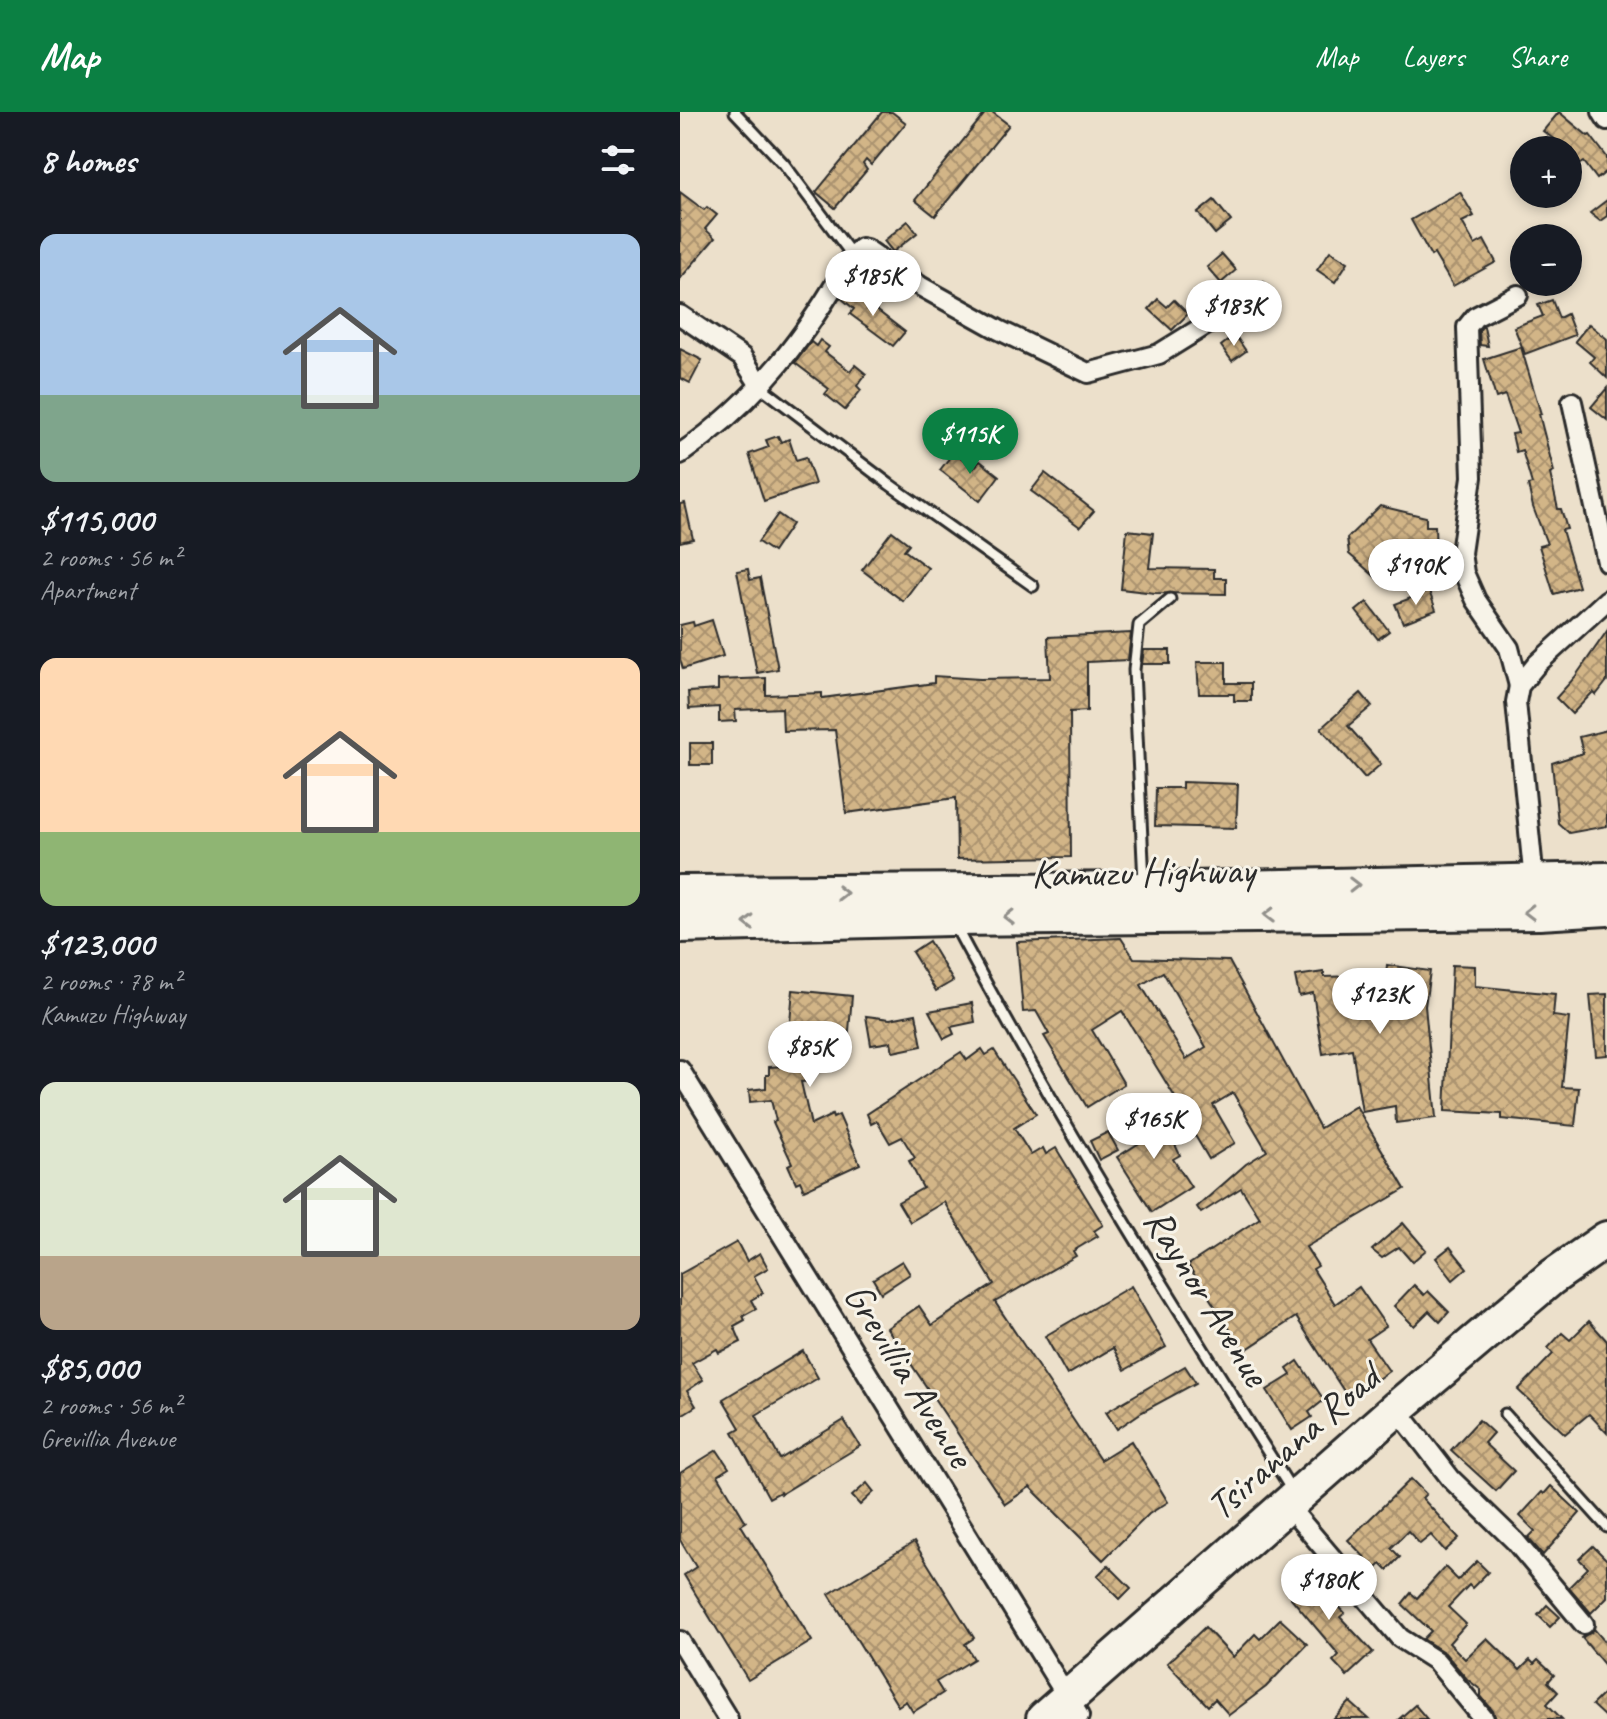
<!DOCTYPE html>
<meta charset="utf-8">
<style>
:root{--surface:#171b24;--page:#242831;--text:#f1f3f6;--muted:#9ea1a6;--accent:#0b8043}
body{margin:0;font-family:Caveat,sans-serif;background:var(--page);color:var(--text);height:100vh;display:flex;flex-direction:column;font-size:30px;white-space:nowrap}
*{box-sizing:border-box;margin:0}
p{font-size:26px;color:var(--muted)}
.icon{flex:none;width:44px;height:44px;fill:none;stroke:currentColor;stroke-width:2;stroke-linecap:round;stroke-linejoin:round}
.map{position:relative;flex:1;overflow:hidden}
.sheet{display:flex;flex-direction:column;background:var(--surface);width:680px}
.sheet>*{flex:none}
.tools{position:absolute;left:830px;top:24px;display:grid;gap:16px}
.tools a{display:grid;place-items:center;width:72px;height:72px;border-radius:50%;background:var(--surface);box-shadow:0 4px 12px #0003;font-size:40px}
.price{position:absolute;translate:-50% -68px;padding:0 18px;border-radius:28px;background:#fff;color:#222;font-size:26px;line-height:52px;filter:drop-shadow(0 2px 4px #0008)}
.price::after{content:'';position:absolute;left:50%;top:48px;width:24px;height:18px;margin-left:-12px;background:inherit;clip-path:polygon(0 0,100% 0,50% 100%)}
.price.current{background:var(--accent);color:#fff}
ul{padding:0;list-style:none}
li{display:grid;align-content:center;gap:16px;height:424px;padding:0 40px}
li span{display:grid;place-items:center;height:248px;border-radius:16px;color:#555}
li>.icon{margin-inline-start:auto}
span .icon{width:144px;height:144px;fill:#fffc;stroke-width:1}
li b{font-size:34px}
h2{display:flex;justify-content:space-between;align-items:center;height:96px;padding:0 40px;font-size:34px}
header{display:flex;align-items:center;gap:48px;box-sizing:border-box;height:112px;padding:0 40px;background:var(--accent);color:#fff}
header strong{font-size:38px}
nav{display:flex;gap:44px;margin-inline-start:auto;font-size:28px}
main{display:flex;flex:1;min-height:0}
.map>svg:first-child{display:block}
.building{fill:url(#building-cross-hatch);stroke:#2b2b2b;stroke-width:2;fill-rule:evenodd}
.lines{fill:none;stroke-linecap:round;stroke-linejoin:round}
.lane-casing{stroke:#2b2b2b;stroke-width:15}
.street-casing{stroke:#2b2b2b;stroke-width:24}
.highway-casing{stroke:#2b2b2b;stroke-width:40}
.lane{stroke:#f7f3e8;stroke-width:9}
.street{stroke:#f7f3e8;stroke-width:18}
.highway{stroke:#f7f3e8;stroke-width:34}
.oneway{stroke:#918f8a}
.labels{text-anchor:middle;dominant-baseline:central;stroke-width:6;stroke-linejoin:round;paint-order:stroke}
.street-label{font-size:40px;fill:#2b2b2b;stroke:#f7f3e8}
</style>
<header>
<strong>Map</strong>
<nav><a>Map</a><a>Layers</a><a>Share</a></nav>
</header>
<main>
<section class="sheet">
<h2>8 homes<svg class="icon" aria-label="filters" viewBox="0 0 24 24"><path d="M4 7h16M4 17h16"/><circle cx="9" cy="7" r="2"/><circle cx="15" cy="17" r="2"/></svg></h2>
<ul>
<li><span style="background:linear-gradient(#a9c7e8 65%,#7fa58c 0)"><svg class="icon" aria-label="home" viewBox="0 0 24 24"><path d="M3 11l9-7 9 7M6 9v11h12V9"/></svg></span><div><b>$115,000</b><p>2 rooms · 56 m²</p><p>Apartment</p></div></li>
<li><span style="background:linear-gradient(#ffd9b3 70%,#8fb573 0)"><svg class="icon" aria-label="home" viewBox="0 0 24 24"><path d="M3 11l9-7 9 7M6 9v11h12V9"/></svg></span><div><b>$123,000</b><p>2 rooms · 78 m²</p><p>Kamuzu Highway</p></div></li>
<li><span style="background:linear-gradient(#dfe7d0 70%,#b9a48a 0)"><svg class="icon" aria-label="home" viewBox="0 0 24 24"><path d="M3 11l9-7 9 7M6 9v11h12V9"/></svg></span><div><b>$85,000</b><p>2 rooms · 56 m²</p><p>Grevillia Avenue</p></div></li>
</ul>
</section>
<div class="map">
<svg width="927" height="1607" viewBox="0 0 927 1607">
<defs>
<pattern id="building-cross-hatch" width="8" height="8" patternUnits="userSpaceOnUse" patternTransform="scale(2)"><rect width="8" height="8" fill="#d2b587"/><path d="M0 0l8 8M0 8l8-8" fill="none" stroke="#ab936f"/></pattern>
</defs>
<rect width="100%" height="100%" fill="#ece0cb"/>
<filter id="ink" filterUnits="userSpaceOnUse"><feTurbulence type="fractalNoise" baseFrequency=".0125" numOctaves="2"/><feDisplacementMap in="SourceGraphic" scale="16" xChannelSelector="R" yChannelSelector="G"/><feConvolveMatrix kernelMatrix="1 2 1 2 8 2 1 2 1" color-interpolation-filters="sRGB"/></filter>
<g filter="url(#ink)">
<g class="building">
<polygon points="202,0 212,0 226,11 191,53 186,48 183,52 187,58 155,96 136,80"/>
<polygon points="306,0 312,0 329,13 255,104 235,88"/>
<polygon points="879,0 908,24 910,23 927,45 927,59 917,67 904,50 895,56 888,46 888,38 863,19"/>
<polygon points="0,80 24,98 27,95 37,103 25,117 35,126 0,167"/>
<polygon points="780,80 794,104 782,110 795,133 804,128 816,150 773,174 754,142 751,144 731,108"/>
<polygon points="534,88 551,109 535,122 518,101"/>
<polygon points="927,88 927,104 920,109 910,101"/>
<polygon points="228,109 237,121 213,140 204,129"/>
<polygon points="650,139 668,150 655,170 637,158"/>
<polygon points="542,142 556,158 541,171 527,155"/>
<polygon points="167,175 225,220 213,234 170,202 174,197 161,186"/>
<polygon points="478,187 487,195 494,188 508,202 492,218 469,197"/>
<polygon points="872,188 879,206 887,202 895,223 845,242 834,215 863,204 858,193"/>
<polygon points="909,212 927,227 927,266 910,250 914,245 895,229"/>
<polygon points="802,215 804,215 808,234 800,233 799,219"/>
<polygon points="555,223 566,239 552,249 541,234"/>
<polygon points="140,228 149,235 145,240 170,259 175,253 186,262 177,274 181,278 165,298 145,282 149,277 115,251 131,230 136,234"/>
<polygon points="841,235 861,302 859,302 874,360 870,362 878,397 881,397 887,417 882,418 899,475 874,482 859,434 867,432 853,395 848,373 852,372 842,338 836,340 832,322 838,321 825,283 816,286 804,247"/>
<polygon points="0,237 22,248 10,271 0,266"/>
<polygon points="927,276 927,308 911,295"/>
<polygon points="98,324 101,330 109,327 116,348 126,345 135,372 84,389 69,342 89,335 86,328"/>
<polygon points="274,340 294,356 300,349 319,364 300,389 260,358"/>
<polygon points="365,361 414,399 400,415 351,379"/>
<polygon points="5,391 13,427 0,430 0,392"/>
<polygon points="700,394 746,405 746,414 755,414 756,443 746,444 746,453 700,469 669,442 667,426"/>
<polygon points="98,402 112,412 93,440 78,430"/>
<polygon points="447,418 473,421 469,456 534,457 534,466 546,466 546,482 475,481 441,477"/>
<polygon points="212,419 229,432 224,438 248,456 223,489 182,458"/>
<polygon points="68,457 70,468 80,466 98,557 77,561 57,459"/>
<polygon points="749,479 756,498 723,511 715,492"/>
<polygon points="687,490 709,519 698,527 676,499"/>
<polygon points="32,508 43,544 3,557 0,547 0,513 13,510 14,514"/>
<polygon points="927,519 927,569 916,583 913,580 892,602 876,586 895,565"/>
<polygon points="451,521 448,548 407,550 407,599 390,600 391,745 277,747 276,686 166,701 155,618 103,619 102,596 55,598 56,609 39,610 39,595 9,597 8,580 38,578 38,568 86,566 86,583 142,581 142,586 254,571 254,564 300,567 370,566 368,525"/>
<polygon points="464,538 490,538 490,552 462,552"/>
<polygon points="517,550 546,550 546,571 571,571 571,589 554,589 554,582 519,582"/>
<polygon points="681,581 692,594 668,614 701,652 685,666 641,616"/>
<polygon points="927,618 927,714 889,721 878,711 872,651 903,641 899,625"/>
<rect x="10" y="631" width="22" height="22"/>
<polygon points="502,670 558,672 556,716 475,714 476,676 502,676"/>
<path d="M 441,826 L 454,846 L 549,849 L 640,1016 L 676,994 L 725,1077 L 626,1135 L 638,1154 L 633,1157 L 655,1192 L 679,1175 L 706,1214 L 687,1227 L 709,1259 L 669,1287 L 616,1205 L 564,1239 L 508,1153 L 580,1106 L 561,1076 L 521,1101 L 517,1095 L 566,1052 L 587,1039 L 553,981 L 533,993 L 555,1031 L 529,1047 L 504,1005 L 506,1003 L 442,899 L 412,918 L 444,972 L 407,995 L 364,924 L 369,922 L 356,899 L 343,900 L 337,830 ZM 483,860 L 526,935 L 506,947 L 461,873 Z"/>
<polygon points="249,829 273,869 256,879 232,840"/>
<polygon points="707,853 750,859 745,894 756,1006 716,1011 715,994 682,1000 672,937 643,942 633,881 619,884 615,864 644,860 644,865 706,863"/>
<polygon points="772,853 795,854 795,874 875,882 873,904 889,906 882,975 899,976 895,1014 822,1007 822,1002 765,999"/>
<polygon points="113,878 172,884 167,942 130,939 131,969 121,970 131,1013 152,1003 153,1006 159,1003 180,1052 124,1078 120,1069 116,1071 108,1053 112,1051 93,1010 96,1009 91,988 70,990 69,978 86,976 86,963 89,963 89,955 106,954"/>
<polygon points="927,882 927,943 916,944 910,883"/>
<polygon points="292,891 295,910 271,915 274,922 264,927 249,899"/>
<polygon points="236,902 242,934 213,940 211,930 191,933 186,904 210,907"/>
<polygon points="302,937 306,943 314,938 356,1002 334,1016 351,1043 363,1036 366,1042 376,1036 423,1113 414,1119 418,1124 393,1139 396,1144 315,1190 420,1348 451,1329 488,1390 469,1402 423,1448 350,1375 325,1392 207,1216 239,1194 252,1213 314,1172 264,1090 230,1110 218,1090 243,1076 229,1049 235,1046 222,1025 210,1031 197,1009 191,1012 187,1002 281,940 287,948"/>
<polygon points="468,992 491,1024 500,1043 493,1047 511,1075 472,1100 437,1045 464,1028 448,1006"/>
<polygon points="428,1020 438,1038 419,1048 410,1029"/>
<polygon points="723,1111 746,1138 732,1150 719,1135 702,1146 692,1138"/>
<polygon points="57,1130 67,1149 80,1141 88,1156 74,1164 83,1181 71,1188 76,1197 63,1204 65,1208 54,1214 61,1230 39,1241 37,1237 12,1251 23,1268 7,1279 16,1294 0,1304 0,1162"/>
<polygon points="770,1135 787,1156 773,1168 756,1146"/>
<polygon points="222,1149 230,1162 201,1181 193,1167"/>
<polygon points="734,1173 744,1183 748,1179 769,1200 760,1210 749,1199 734,1214 714,1194"/>
<polygon points="451,1174 486,1235 445,1258 433,1236 387,1263 365,1224"/>
<polygon points="909,1209 927,1229 927,1321 909,1302 885,1322 838,1278 873,1242 868,1236 882,1221 890,1228"/>
<polygon points="123,1239 138,1266 76,1303 100,1347 164,1308 180,1334 101,1382 100,1380 89,1386 53,1320 60,1316 43,1287"/>
<polygon points="618,1249 644,1288 629,1300 632,1305 612,1318 587,1278 611,1263 607,1257"/>
<polygon points="505,1254 516,1271 462,1300 437,1317 426,1300"/>
<polygon points="799,1308 813,1321 804,1331 834,1359 816,1379 771,1338"/>
<polygon points="37,1338 49,1356 38,1363 66,1410 61,1413 132,1529 68,1568 4,1463 16,1455 0,1428 0,1361"/>
<polygon points="731,1367 746,1382 742,1386 779,1426 765,1439 751,1423 740,1432 728,1419 711,1436 720,1445 707,1458 701,1452 696,1457 668,1428"/>
<polygon points="187,1371 194,1380 180,1393 172,1384"/>
<polygon points="871,1374 900,1401 863,1443 848,1426 855,1419 840,1404 862,1380 864,1382"/>
<polygon points="234,1430 294,1526 285,1532 294,1547 256,1570 263,1581 233,1600 226,1589 218,1594 149,1482"/>
<polygon points="913,1434 927,1448 927,1485 911,1501 889,1475 908,1456 899,1447"/>
<polygon points="797,1449 808,1460 792,1476 789,1473 768,1495 786,1512 769,1531 785,1547 807,1526 840,1558 850,1548 854,1552 858,1548 874,1563 868,1570 878,1580 867,1592 882,1607 816,1607 813,1599 801,1584 801,1578 787,1567 765,1541 743,1527 751,1519 722,1492 731,1481 737,1486 765,1455 778,1468"/>
<polygon points="428,1453 451,1476 440,1487 417,1464"/>
<polygon points="623,1456 665,1501 660,1505 693,1540 667,1564 653,1549 659,1543 611,1486 616,1479 608,1471"/>
<polygon points="867,1493 880,1505 870,1515 858,1503"/>
<polygon points="600,1507 627,1532 586,1575 549,1603 535,1587 528,1594 487,1551 525,1515 553,1545 575,1522 580,1527"/>
<polygon points="914,1517 927,1532 927,1556 902,1526"/>
<polygon points="927,1578 927,1607 912,1593"/>
<polygon points="670,1590 689,1607 654,1607"/>
<polygon points="735,1593 747,1607 719,1607"/>
</g>
<g class="lines">
<defs>
<g id="lane">
<polyline points="55,0 104,52 172,143"/>
<polyline points="81,275 209,372 353,474"/>
<polyline points="464,770 454,558 459,513 490,487"/>
<path d="M 274,812 C 378,1007 495,1193 613,1380"/>
<polyline points="825,1302 927,1415"/>
</g>
<g id="street">
<polyline points="922,0 927,8"/>
<polyline points="838,183 795,205 787,215 792,365 781,441 784,461 796,488 829,536 839,574"/>
<polyline points="0,203 62,245 81,275"/>
<polyline points="892,290 927,450"/>
<path d="M 0,342 C 76,290 127,224 172,143 L 181,136 L 186,137 L 240,174 L 319,218 L 408,261 L 479,242 L 579,180"/>
<polyline points="854,769 836,590 839,574 857,552 927,488"/>
<polyline points="0,958 399,1604"/>
<polyline points="727,1310 771,1367 835,1429 904,1512"/>
<polyline points="618,1406 720,1526 756,1549 804,1607"/>
<polyline points="0,1529 48,1607"/>
</g>
<g id="highway">
<polyline points="0,781 464,778 927,768"/>
<polyline points="0,813 271,806 859,800 927,796"/>
<polyline points="364,1607 717,1296 871,1166 927,1127"/>
</g>
</defs>
<use href="#lane" class="lane-casing"/>
<use href="#street" class="street-casing"/>
<use href="#highway" class="highway-casing"/>
<use href="#lane" class="lane"/>
<use href="#street" class="street"/>
<use href="#highway" class="highway"/>
</g>
<defs><path id="oneway-chevron" d="M-2-3.5L2.5 0L-2 3.5" fill="none" stroke-width="1.6" stroke-linecap="round" stroke-linejoin="round" transform="scale(2)"/></defs>
<g class="oneway">
<use href="#oneway-chevron" transform="translate(674 773) rotate(-1)"/>
<use href="#oneway-chevron" transform="translate(162 781)"/>
<use href="#oneway-chevron" transform="translate(849 800) rotate(179)"/>
<use href="#oneway-chevron" transform="translate(589 803) rotate(179)"/>
<use href="#oneway-chevron" transform="translate(329 805) rotate(179)"/>
<use href="#oneway-chevron" transform="translate(69 811) rotate(179)"/>
</g>
</g>
<g class="labels">
<g class="street-label">
<text transform="translate(463 760) rotate(-1)">Kamuzu Highway</text>
<text transform="translate(527 1185) rotate(58)">Raynor Avenue</text>
<text transform="translate(229 1263) rotate(58)">Grevillia Avenue</text>
<text transform="translate(613 1330) rotate(-41)">Tsiranana Road</text>
</g>
</g>
</svg>
<div class="tools">
<a>+</a>
<a>−</a>
</div>
<b class="price" style="left:193px;top:206px">$185K</b>
<b class="price" style="left:554px;top:236px">$183K</b>
<b class="price current" style="left:290px;top:364px">$115K</b>
<b class="price" style="left:736px;top:495px">$190K</b>
<b class="price" style="left:700px;top:924px">$123K</b>
<b class="price" style="left:130px;top:977px">$85K</b>
<b class="price" style="left:474px;top:1049px">$165K</b>
<b class="price" style="left:649px;top:1510px">$180K</b>
</div>
</main>
